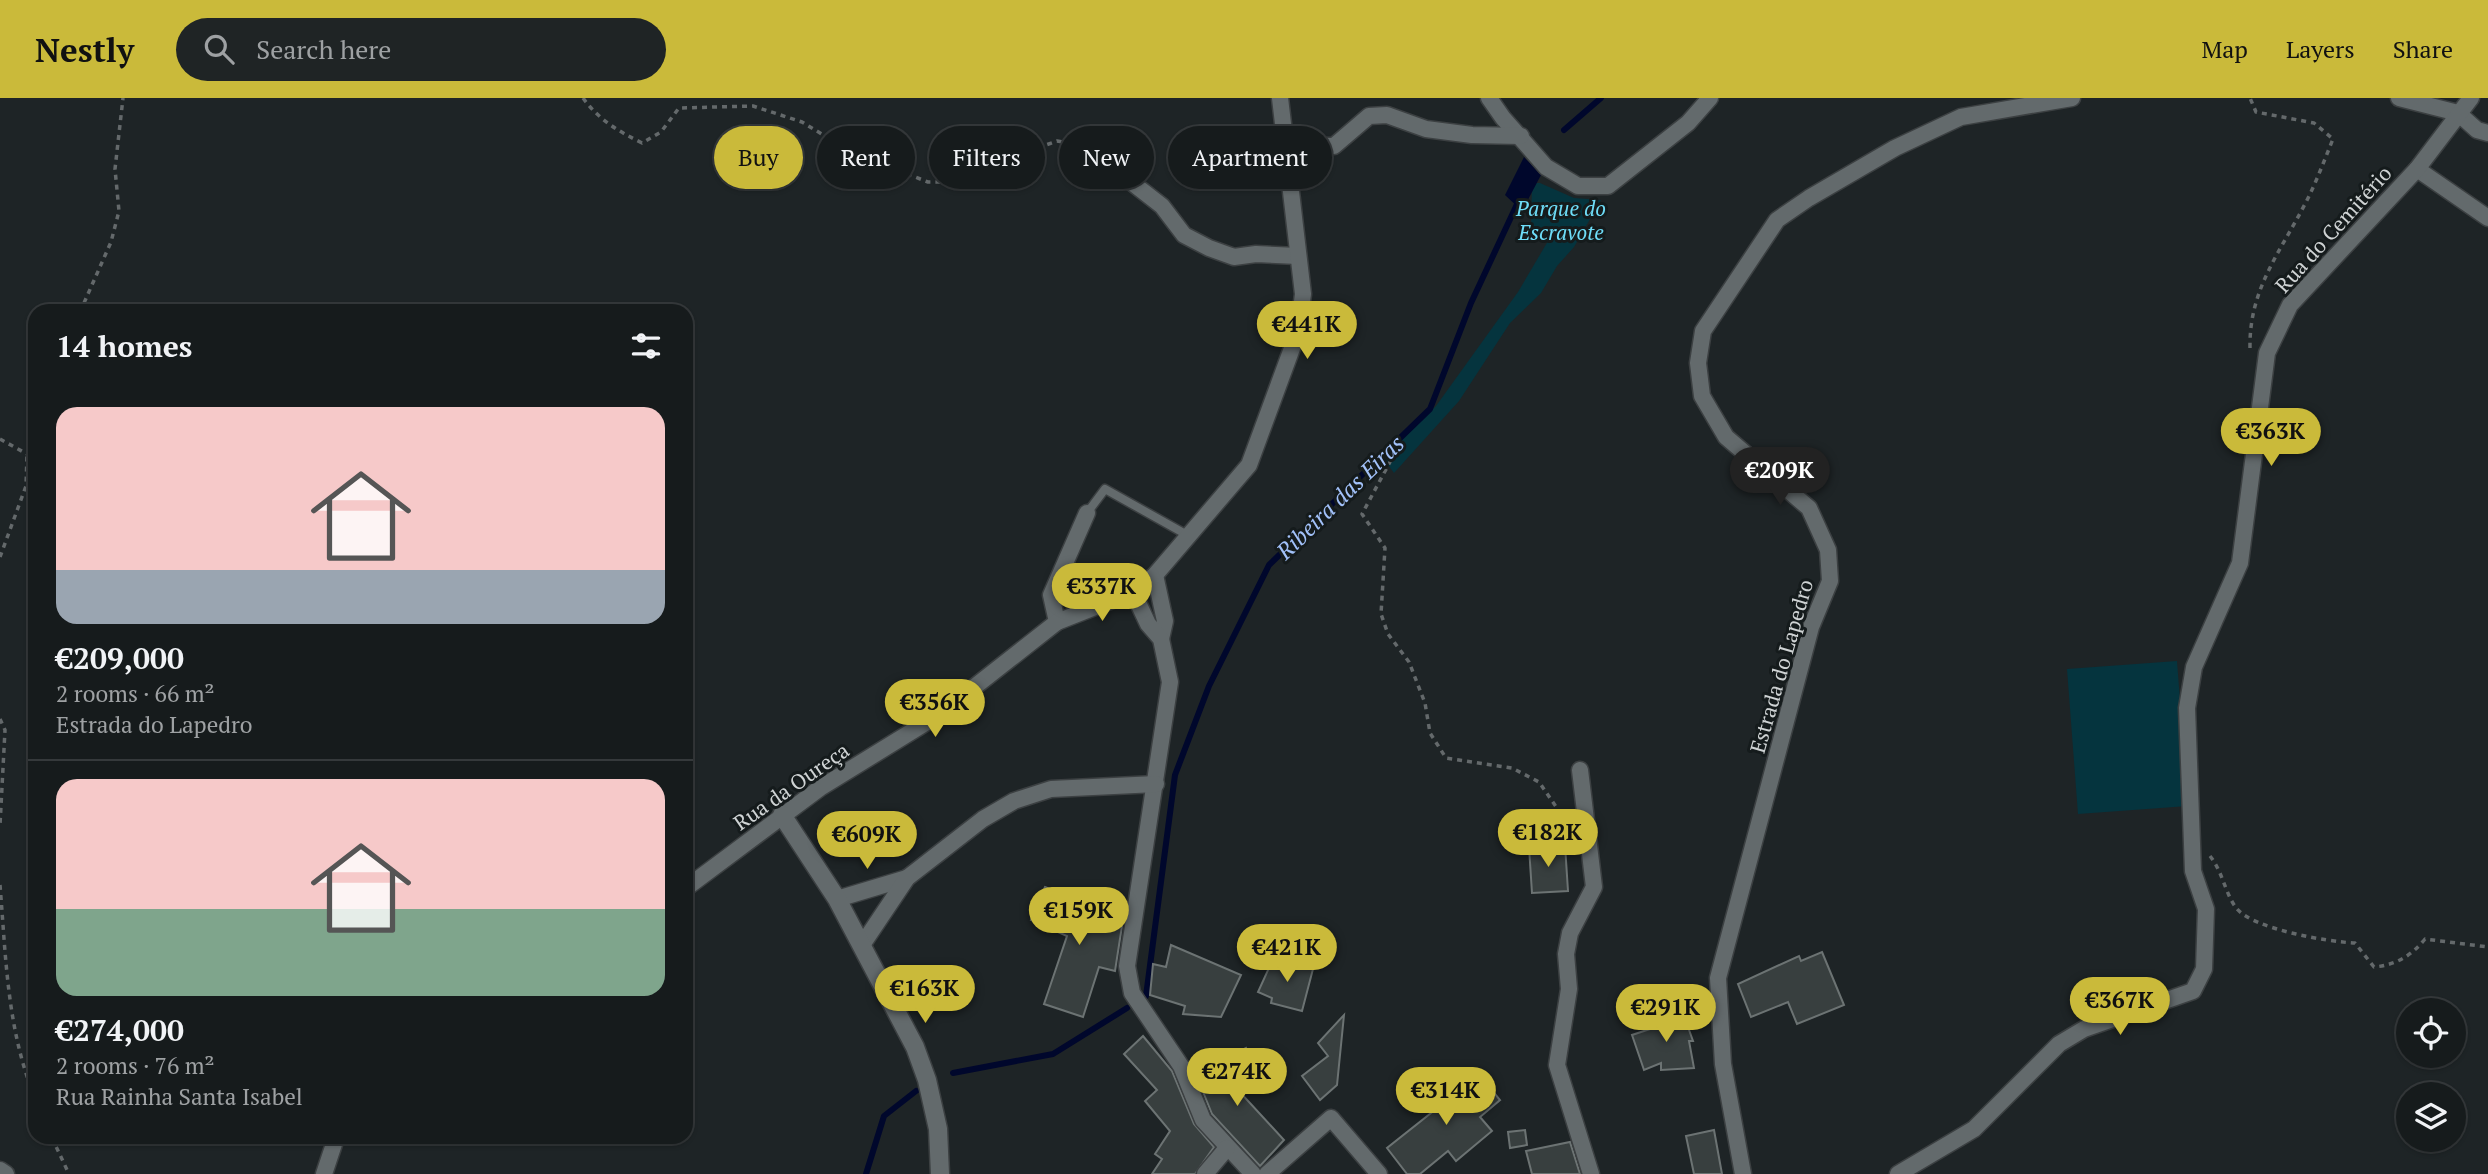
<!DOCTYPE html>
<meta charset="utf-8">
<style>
:root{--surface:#161b1c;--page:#1f2425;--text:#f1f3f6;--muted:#9ea1a3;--line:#35393b;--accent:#caba3a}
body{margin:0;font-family:"PT Serif",serif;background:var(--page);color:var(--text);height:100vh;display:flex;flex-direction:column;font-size:26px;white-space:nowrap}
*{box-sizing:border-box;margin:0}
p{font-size:23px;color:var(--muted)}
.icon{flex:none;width:38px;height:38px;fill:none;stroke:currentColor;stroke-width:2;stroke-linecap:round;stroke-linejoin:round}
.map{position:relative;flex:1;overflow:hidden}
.drawer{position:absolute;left:28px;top:206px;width:665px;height:840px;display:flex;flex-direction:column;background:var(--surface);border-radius:21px;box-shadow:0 2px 5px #0004,0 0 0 2px var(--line)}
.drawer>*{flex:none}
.banner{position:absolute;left:714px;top:28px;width:665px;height:63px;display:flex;gap:14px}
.buttons{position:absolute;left:2396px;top:900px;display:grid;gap:14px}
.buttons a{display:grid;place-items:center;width:70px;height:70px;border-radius:50%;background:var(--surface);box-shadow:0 2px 5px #0004,0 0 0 2px var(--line);font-size:35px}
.price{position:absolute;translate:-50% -60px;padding:0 16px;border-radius:24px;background:var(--accent);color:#111;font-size:23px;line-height:46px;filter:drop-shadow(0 2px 4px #0008)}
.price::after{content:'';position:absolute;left:50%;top:42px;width:21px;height:16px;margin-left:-10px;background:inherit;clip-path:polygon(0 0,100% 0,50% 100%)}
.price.active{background:#222;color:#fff}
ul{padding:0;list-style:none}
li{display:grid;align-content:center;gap:14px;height:371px;padding:0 28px}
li+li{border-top:2px solid var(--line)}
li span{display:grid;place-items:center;height:217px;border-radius:21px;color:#555}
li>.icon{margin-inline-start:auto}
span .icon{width:126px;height:126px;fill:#fffc;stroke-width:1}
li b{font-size:30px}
h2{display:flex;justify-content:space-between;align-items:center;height:84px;padding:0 28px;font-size:30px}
.tag{padding:0 24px;border-radius:32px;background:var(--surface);box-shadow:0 2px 5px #0004,0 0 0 2px var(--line);font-size:24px;line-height:63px}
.tag.active{background:var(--accent);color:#111}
header{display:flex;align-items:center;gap:42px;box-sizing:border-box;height:98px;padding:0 35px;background:var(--accent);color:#111}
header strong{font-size:33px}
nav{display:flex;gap:38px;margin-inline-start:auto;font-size:24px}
.search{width:490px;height:63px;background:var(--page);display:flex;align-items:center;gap:18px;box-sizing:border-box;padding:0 24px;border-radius:38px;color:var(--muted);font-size:26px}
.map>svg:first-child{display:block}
.green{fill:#05343e}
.water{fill:#00072c}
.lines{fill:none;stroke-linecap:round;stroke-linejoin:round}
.stream{stroke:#00072c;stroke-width:6}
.building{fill:#383f3f;stroke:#6c7373;stroke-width:2}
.lane-casing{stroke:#3c4042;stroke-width:11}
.street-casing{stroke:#3c4042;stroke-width:19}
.secondary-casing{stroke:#3c4042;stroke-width:21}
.path{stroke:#64696b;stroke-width:3.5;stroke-dasharray:5 5;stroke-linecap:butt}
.lane{stroke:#636a6c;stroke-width:8}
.street{stroke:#636a6c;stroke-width:16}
.secondary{stroke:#636a6c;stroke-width:18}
.labels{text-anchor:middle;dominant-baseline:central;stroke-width:6;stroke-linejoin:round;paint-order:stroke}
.park-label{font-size:21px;font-style:italic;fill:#6eddf8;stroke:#151b1c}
.street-label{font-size:21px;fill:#cfd3d4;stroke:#151b1c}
.water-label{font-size:23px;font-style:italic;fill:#a2c1f9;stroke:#151b1c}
</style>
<header>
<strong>Nestly</strong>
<div class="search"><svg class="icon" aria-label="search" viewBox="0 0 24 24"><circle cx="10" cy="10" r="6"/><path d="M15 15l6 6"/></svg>Search here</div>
<nav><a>Map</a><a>Layers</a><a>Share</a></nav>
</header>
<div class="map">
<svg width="2488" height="1076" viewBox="0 0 2488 1076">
<rect width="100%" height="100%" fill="#1e2426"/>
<g class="green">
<polygon points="1532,85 1540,85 1574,100 1601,102 1574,149 1557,168 1541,195 1510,225 1459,303 1394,375 1383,360 1436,308 1518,194 1548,143 1531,130"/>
<polygon points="2177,563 2188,708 2078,716 2067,571"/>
</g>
<polygon class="water" points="1524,59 1541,77 1522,113 1505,97"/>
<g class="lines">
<g class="stream">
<polyline points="1564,32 1601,0"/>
<polyline points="1146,898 1175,677 1209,588 1269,467 1430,311 1471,205 1519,102"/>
<polyline points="953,975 1053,956 1127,910"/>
<polyline points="866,1076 884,1018 916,993"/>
</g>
</g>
<g class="building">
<polygon points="1565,747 1568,793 1532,795 1529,749"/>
<polygon points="1045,789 1086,807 1124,815 1115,873 1099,869 1083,919 1044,906 1067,838 1031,822"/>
<polygon points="1171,847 1241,877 1221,919 1183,916 1185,908 1150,897 1153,866 1166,869"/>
<polygon points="1822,854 1844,907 1797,926 1788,904 1751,919 1738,886 1799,858 1801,863"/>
<polygon points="1274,859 1313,871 1302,913 1271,905 1272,900 1258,894"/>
<polygon points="1686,913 1692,927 1688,929 1693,943 1689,943 1694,970 1661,972 1661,965 1644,972 1632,937 1653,930 1652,924"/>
<polygon points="1344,917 1337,987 1320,1002 1302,978 1328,958 1318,945"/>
<polygon points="1143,938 1172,973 1194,1026 1214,1049 1195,1076 1152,1076 1162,1061 1155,1056 1170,1033 1145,1003 1157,992 1124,956"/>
<polygon points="1246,950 1253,965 1226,979 1284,1042 1260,1068 1212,1016 1193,969 1206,963 1199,976"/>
<polygon points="1450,980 1463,997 1483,981 1500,1002 1480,1019 1492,1033 1456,1063 1448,1053 1420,1076 1407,1076 1387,1050 1431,1015 1422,1003"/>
<polygon points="1525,1032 1527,1047 1510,1050 1508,1034"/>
<polygon points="1714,1032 1722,1076 1694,1076 1686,1038"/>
<polygon points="1570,1044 1580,1076 1532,1076 1526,1053"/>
</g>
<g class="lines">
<defs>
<polyline id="lane" points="1087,415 1105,391 1189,438"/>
<g id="street">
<polyline points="1489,0 1503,20 1546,69 1578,88 1608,88 1688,25 1710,0"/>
<polyline points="2399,0 2458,15 2477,32 2488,35"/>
<polyline points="1285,48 1334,48 1369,18 1387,17 1426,31 1472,37 1521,38"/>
<polyline points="1103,62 1162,108 1184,137 1209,150 1234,159 1256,156 1298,158"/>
<polyline points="2417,71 2488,120"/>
<polyline points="1155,477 1165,523 1161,541"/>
<polyline points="1133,494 1148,526 1161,541 1170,584 1127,868 1132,895 1181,968 1203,1022 1253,1076"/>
<polyline points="1057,524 1051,497 1087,415"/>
<polyline points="1580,672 1594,789 1570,835 1566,856 1569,891 1557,967 1591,1076"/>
<polyline points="686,790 820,690 940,616 1057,524 1133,494 1155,477 1249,367 1298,234 1303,196 1280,0"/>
<polyline points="837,801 907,780"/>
<polyline points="862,847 907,780 983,721 1014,703 1051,691 1156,686"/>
<polyline points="0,1072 6,1076"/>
<polyline points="324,1076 336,1040"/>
<polyline points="1205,1076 1227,1050"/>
<polyline points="1267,1076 1331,1020 1379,1076"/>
<polyline points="1743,1076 1723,966 1718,880 1811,529 1830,483 1828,452 1809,410 1726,339 1702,298 1698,265 1703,233 1777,122 1809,100 1895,50 1961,19 2072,0"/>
<polyline points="1898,1076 1974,1031 2059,946 2084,931 2193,893 2204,871 2206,811 2193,773 2187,610 2194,569 2240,465 2267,255 2290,207 2417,71 2471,0"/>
</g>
<polyline id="secondary" points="782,717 837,801 915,949 927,982 938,1031 940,1076"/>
</defs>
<use href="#lane" class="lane-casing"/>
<use href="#street" class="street-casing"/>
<use href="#secondary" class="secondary-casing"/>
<g class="path">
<path d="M 583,0 C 599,22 618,33 642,45 L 661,34 L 679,10 L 753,8 L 802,24 L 853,55 L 928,84 L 963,84 L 1015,58 L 1057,43 L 1080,47 L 1089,52"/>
<polyline points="80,214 111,144 119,113 115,71 123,0"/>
<path d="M 2250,250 C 2249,192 2279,156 2305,106 C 2316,85 2324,63 2333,41 L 2314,25 L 2256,14 L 2250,0"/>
<polyline points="0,341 27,356"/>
<polyline points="1391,362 1362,416 1385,450 1381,516 1388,536 1409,564 1425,605 1430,635 1446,660 1512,670 1539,684 1568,726"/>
<polyline points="0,459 26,388 27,356 35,336"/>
<polyline points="0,621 5,632 0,727"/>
<path d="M 2210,758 C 2223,774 2225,796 2237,811 C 2254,831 2328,844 2355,845 L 2374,869 C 2396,867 2411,858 2425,841 L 2488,849"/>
<path d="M 0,787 C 6,860 7,932 35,1000"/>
<polyline points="52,1040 69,1076"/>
</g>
<use href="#lane" class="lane"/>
<use href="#street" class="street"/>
<use href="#secondary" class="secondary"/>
</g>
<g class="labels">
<g class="park-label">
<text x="1561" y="110">Parque do<tspan x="1561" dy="24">Escravote</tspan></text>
</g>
<g class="street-label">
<text transform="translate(2333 131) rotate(-48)">Rua do Cemitério</text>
<text transform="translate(1781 568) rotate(-74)">Estrada do Lapedro</text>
<text transform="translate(791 688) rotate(-35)">Rua da Oureça</text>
</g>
<g class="water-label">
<text transform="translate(1340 399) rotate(-44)">Ribeira das Eiras</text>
</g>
</g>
</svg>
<div class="buttons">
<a><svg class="icon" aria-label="locate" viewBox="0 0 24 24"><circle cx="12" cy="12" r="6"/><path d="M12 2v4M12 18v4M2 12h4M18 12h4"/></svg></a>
<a><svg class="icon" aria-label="layers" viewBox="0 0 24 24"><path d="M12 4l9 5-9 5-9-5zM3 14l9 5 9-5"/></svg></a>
</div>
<b class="price" style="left:1307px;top:263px">€441K</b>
<b class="price" style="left:2271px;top:370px">€363K</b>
<b class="price active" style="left:1780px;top:409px">€209K</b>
<b class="price" style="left:1102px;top:525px">€337K</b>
<b class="price" style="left:935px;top:641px">€356K</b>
<b class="price" style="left:1548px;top:771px">€182K</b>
<b class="price" style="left:867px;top:773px">€609K</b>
<b class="price" style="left:1079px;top:849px">€159K</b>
<b class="price" style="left:1287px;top:886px">€421K</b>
<b class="price" style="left:925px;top:927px">€163K</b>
<b class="price" style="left:2120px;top:939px">€367K</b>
<b class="price" style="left:1666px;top:946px">€291K</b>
<b class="price" style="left:1237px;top:1010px">€274K</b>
<b class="price" style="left:1446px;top:1029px">€314K</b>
<div class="banner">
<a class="tag active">Buy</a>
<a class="tag">Rent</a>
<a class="tag">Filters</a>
<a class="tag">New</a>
<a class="tag">Apartment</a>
</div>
<section class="drawer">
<h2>14 homes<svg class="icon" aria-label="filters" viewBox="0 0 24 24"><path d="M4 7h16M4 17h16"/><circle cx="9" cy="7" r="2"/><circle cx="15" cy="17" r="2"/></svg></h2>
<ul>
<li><span style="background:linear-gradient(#f6c9c9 75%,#9aa5b1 0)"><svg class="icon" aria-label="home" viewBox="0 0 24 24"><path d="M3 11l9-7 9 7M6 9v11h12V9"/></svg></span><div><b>€209,000</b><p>2 rooms · 66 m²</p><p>Estrada do Lapedro</p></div></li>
<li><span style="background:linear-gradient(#f6c9c9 60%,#7fa58c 0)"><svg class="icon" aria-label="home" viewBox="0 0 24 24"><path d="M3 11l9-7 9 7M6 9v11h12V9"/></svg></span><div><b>€274,000</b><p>2 rooms · 76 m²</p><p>Rua Rainha Santa Isabel</p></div></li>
</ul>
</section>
</div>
